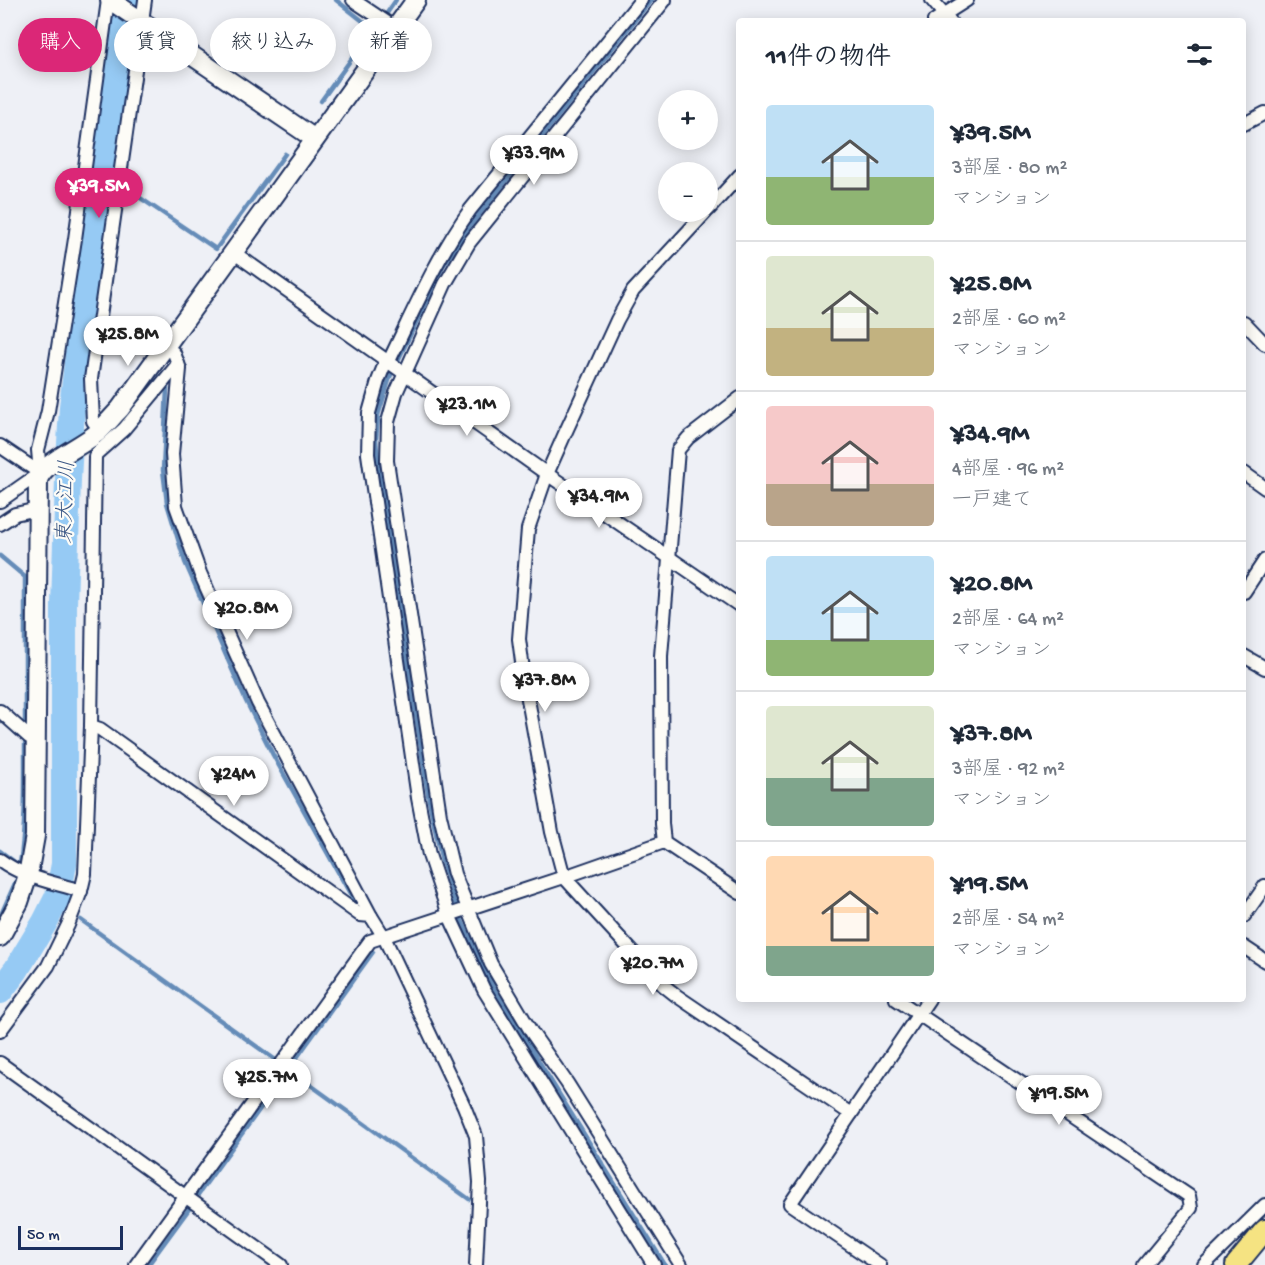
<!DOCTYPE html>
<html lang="ja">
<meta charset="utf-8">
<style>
:root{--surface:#fff;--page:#f2f2f3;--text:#1f2937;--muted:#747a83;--line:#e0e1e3;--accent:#db2777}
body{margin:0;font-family:"Gochi Hand","Klee One",sans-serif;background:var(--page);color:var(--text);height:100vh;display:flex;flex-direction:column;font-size:22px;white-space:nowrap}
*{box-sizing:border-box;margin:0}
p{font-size:20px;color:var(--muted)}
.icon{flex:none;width:33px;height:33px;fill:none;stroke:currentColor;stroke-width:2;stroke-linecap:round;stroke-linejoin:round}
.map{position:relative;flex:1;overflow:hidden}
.details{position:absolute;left:736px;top:18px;width:510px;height:984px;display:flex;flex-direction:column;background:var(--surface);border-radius:6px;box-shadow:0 3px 15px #0003}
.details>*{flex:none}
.guide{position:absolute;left:18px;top:18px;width:570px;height:54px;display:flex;gap:12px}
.tools{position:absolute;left:658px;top:90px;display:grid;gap:12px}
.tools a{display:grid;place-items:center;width:60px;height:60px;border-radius:50%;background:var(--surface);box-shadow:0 3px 15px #0003;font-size:30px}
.scale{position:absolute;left:18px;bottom:15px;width:105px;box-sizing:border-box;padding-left:6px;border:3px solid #1b2f5e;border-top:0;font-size:16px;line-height:21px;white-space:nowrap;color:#1b2f5e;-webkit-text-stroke:4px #fdfcf7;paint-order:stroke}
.price{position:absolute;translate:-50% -51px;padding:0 14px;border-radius:21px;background:#fff;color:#222;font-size:20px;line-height:39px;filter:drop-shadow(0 2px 3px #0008)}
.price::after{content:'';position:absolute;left:50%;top:36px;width:18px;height:14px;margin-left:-9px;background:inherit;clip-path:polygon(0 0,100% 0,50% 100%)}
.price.active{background:var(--accent);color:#fff}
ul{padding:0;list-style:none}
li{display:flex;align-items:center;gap:18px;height:150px;padding:0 30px}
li+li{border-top:2px solid var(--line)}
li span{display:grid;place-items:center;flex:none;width:168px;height:120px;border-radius:6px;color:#555}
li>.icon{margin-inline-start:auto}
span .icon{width:72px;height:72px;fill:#fffc;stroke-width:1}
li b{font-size:26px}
h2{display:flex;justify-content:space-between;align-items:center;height:72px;padding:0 30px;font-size:26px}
.tag{padding:0 21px;border-radius:27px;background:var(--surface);box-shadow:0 3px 15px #0003;font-size:21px;line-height:54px}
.tag.active{background:var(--accent);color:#fff}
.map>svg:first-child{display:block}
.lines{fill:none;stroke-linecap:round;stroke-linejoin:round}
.stream{stroke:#658cb8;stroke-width:4.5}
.river{stroke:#96caf4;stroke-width:26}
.street-casing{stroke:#1b2f5e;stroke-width:16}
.secondary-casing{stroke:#1b2f5e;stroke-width:22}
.primary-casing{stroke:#1b2f5e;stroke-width:24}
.street{stroke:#fdfcf7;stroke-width:12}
.secondary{stroke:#fdfcf7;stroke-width:18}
.primary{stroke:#f5e382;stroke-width:20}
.labels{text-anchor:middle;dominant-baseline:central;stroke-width:4.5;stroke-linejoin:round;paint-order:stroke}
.water-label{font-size:21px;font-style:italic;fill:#3a5684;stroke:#fdfcf7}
</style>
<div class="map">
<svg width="1265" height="1265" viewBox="0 0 1265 1265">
<rect width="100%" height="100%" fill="#eef0f6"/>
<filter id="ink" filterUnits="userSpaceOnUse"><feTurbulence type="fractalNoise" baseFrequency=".0167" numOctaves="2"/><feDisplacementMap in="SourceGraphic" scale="12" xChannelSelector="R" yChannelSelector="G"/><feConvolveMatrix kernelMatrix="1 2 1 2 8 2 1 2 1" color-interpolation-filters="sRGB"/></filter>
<g filter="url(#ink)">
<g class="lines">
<g class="stream">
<polyline points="651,0 469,227 443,266 390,377 378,415 376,440 378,464 429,800 442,861 460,917 494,989 665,1265"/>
<polyline points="387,13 396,0"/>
<polyline points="321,101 373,29 336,0"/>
<polyline points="127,189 216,249 285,154"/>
<polyline points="167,388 163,470 167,503 185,562 246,701 273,755 358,908"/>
<polyline points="0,556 25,577 25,727"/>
<path d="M 0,851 L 16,863 L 20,864 C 26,824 25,784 25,744"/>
<polyline points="0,917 16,881"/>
<polyline points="81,920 277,1061"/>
<polyline points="287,1068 469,1199"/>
<polyline points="197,1196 373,952"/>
<polyline points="148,1265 189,1209"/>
</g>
<polyline class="river" points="0,991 16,970 45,922 58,896 64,864 64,605 68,480 72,407 81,328 123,27 129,0"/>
<defs>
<g id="street">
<polyline points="353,0 395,28"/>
<polyline points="665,0 469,243 445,284 396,393 388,422 387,461 440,815 454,874 491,964 532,1033 567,1083 681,1265"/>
<polyline points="932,0 950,21"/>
<polyline points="934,21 967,0"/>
<polyline points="1244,124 1265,113"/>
<polyline points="708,210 740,175"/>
<polyline points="233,252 547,474 740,606"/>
<polyline points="1244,322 1265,344"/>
<polyline points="165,346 174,353 180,369 172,454 176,506 200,573 258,703 371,916 384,937 464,1106 476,1136 480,1182 476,1265"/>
<polyline points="386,361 378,381 369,413 368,454 418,798 429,855 449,915 484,990 654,1265"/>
<path d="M 388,363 C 414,310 436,258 470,210 L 641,0"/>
<polyline points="740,398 688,438 678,450 661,656 662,824 664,842 740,893"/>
<polyline points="100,430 93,421 91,379 145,0"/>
<polyline points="0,446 40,473"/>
<polyline points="40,473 38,450 48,411 75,239 108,0"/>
<polyline points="1244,473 1265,488"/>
<polyline points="0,501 40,473"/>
<polyline points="0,524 15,514 38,509"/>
<polyline points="1244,592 1265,560"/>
<polyline points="1244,656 1265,668"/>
<polyline points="0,711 29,737 36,739"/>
<polyline points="91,726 100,729 360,915 371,916"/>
<polyline points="664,842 564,877 552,832 524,677 519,639 528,529 547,474 567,429 617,320 633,291 706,212"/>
<path d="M 0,860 C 24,878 53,882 81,891 L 85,874 L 91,726 L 95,457 L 96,454 L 124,429 L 178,364"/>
<polyline points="1244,916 1265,886"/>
<polyline points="1244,947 1265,961"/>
<polyline points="896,999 1189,1196 1191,1208 1144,1265"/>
<polyline points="0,1031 48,966 68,925 81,891"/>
<polyline points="0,1063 281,1265"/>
<polyline points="136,1265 370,941 564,877 663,985 677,996 851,1114"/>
<polyline points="880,1265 790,1204 929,999"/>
<polyline points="1204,1265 1265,1205"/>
</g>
<g id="secondary">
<polyline points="110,0 315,139"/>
<path d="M 0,937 L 19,902 L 28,875 L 35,836 L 38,480 C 44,462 78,448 93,436 C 103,429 111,418 120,409 L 416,0"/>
</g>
<polyline id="primary" points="1236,1265 1265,1230"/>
</defs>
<use href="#street" class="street-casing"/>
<use href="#secondary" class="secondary-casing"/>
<use href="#primary" class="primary-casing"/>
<use href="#street" class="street"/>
<use href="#secondary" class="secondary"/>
<use href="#primary" class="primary"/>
</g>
</g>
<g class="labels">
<g class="water-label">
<text transform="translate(68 502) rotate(-88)">東大江川</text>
</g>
</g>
</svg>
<div class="tools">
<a>+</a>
<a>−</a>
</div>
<div class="scale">50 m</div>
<b class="price" style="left:534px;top:186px">¥33.9M</b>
<b class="price active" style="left:99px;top:219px">¥39.5M</b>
<b class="price" style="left:128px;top:367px">¥25.8M</b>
<b class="price" style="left:467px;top:437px">¥23.1M</b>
<b class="price" style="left:599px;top:529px">¥34.9M</b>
<b class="price" style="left:247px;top:641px">¥20.8M</b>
<b class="price" style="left:545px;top:713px">¥37.8M</b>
<b class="price" style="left:234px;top:807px">¥24M</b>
<b class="price" style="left:653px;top:996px">¥20.7M</b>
<b class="price" style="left:267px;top:1110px">¥25.7M</b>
<b class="price" style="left:1059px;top:1126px">¥19.5M</b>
<div class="guide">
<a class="tag active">購入</a>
<a class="tag">賃貸</a>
<a class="tag">絞り込み</a>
<a class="tag">新着</a>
</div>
<section class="details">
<h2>11件の物件<svg class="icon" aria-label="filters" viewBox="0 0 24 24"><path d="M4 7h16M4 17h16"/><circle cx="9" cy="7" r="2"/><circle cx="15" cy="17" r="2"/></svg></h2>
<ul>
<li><span style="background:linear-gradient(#bfe0f5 60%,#8fb573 0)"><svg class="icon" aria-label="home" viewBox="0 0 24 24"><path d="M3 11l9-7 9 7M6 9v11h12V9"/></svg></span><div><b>¥39.5M</b><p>3部屋 · 80 m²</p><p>マンション</p></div></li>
<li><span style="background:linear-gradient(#dfe7d0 60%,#c2b280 0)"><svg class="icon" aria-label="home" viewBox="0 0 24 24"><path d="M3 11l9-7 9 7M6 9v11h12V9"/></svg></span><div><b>¥25.8M</b><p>2部屋 · 60 m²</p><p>マンション</p></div></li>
<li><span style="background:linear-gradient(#f6c9c9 65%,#b9a48a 0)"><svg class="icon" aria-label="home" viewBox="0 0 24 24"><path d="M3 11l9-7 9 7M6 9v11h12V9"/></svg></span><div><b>¥34.9M</b><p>4部屋 · 96 m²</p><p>一戸建て</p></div></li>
<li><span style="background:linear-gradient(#bfe0f5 70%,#8fb573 0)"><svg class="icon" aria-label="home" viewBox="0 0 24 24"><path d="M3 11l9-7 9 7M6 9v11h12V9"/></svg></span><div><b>¥20.8M</b><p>2部屋 · 64 m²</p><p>マンション</p></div></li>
<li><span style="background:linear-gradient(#dfe7d0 60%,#7fa58c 0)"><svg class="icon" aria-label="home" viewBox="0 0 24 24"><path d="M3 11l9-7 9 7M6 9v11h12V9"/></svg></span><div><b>¥37.8M</b><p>3部屋 · 92 m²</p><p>マンション</p></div></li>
<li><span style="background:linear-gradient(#ffd9b3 75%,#7fa58c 0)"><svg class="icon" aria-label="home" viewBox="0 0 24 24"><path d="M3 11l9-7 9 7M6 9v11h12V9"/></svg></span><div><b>¥19.5M</b><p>2部屋 · 54 m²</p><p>マンション</p></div></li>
</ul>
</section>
</div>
